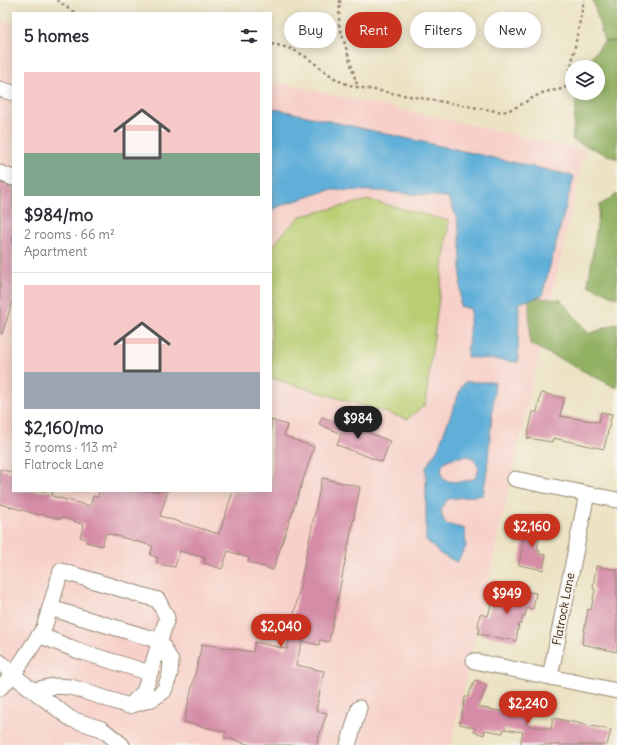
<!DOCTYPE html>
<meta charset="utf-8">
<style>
:root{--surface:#fff;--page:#f7f7f7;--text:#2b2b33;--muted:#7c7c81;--line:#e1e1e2;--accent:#c8321e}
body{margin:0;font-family:Delius,sans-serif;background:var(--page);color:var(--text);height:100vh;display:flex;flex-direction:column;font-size:15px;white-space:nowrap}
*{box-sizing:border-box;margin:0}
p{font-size:13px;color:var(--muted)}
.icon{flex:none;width:22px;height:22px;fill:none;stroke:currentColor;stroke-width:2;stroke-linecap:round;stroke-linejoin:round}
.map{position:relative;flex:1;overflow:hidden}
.panel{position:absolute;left:12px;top:12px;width:260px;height:480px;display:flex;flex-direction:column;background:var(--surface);border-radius:0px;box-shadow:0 2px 10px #0003}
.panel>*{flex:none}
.banner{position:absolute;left:284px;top:12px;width:273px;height:36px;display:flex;gap:8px}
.controls{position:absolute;left:565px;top:60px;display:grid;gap:8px}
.controls a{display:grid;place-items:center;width:40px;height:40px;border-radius:50%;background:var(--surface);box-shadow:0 2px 10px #0003;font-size:20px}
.price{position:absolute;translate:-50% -34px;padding:0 9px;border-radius:14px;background:var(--accent);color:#fff;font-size:13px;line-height:26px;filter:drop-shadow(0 1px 2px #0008)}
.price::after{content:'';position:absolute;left:50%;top:24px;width:12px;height:9px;margin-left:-6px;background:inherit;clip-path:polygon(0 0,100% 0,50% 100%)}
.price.selected{background:#222;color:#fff}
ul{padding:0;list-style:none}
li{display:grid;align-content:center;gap:8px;height:212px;padding:0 12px}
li+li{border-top:1px solid var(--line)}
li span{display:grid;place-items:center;height:124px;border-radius:0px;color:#555}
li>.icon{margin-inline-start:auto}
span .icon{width:72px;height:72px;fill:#fffc;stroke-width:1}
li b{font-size:17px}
h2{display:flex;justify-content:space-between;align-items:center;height:48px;padding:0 12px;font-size:17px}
.tag{padding:0 14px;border-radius:18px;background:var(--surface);box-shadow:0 2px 10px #0003;font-size:14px;line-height:36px}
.tag.selected{background:var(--accent);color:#fff}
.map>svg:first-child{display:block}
.built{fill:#f7d0c9}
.green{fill:#b9ce72;stroke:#7a7c48}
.forest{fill:#92b164;stroke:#666e41}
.water{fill:#5eafd9;stroke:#4c6c7c;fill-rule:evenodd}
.building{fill:#d58ca7}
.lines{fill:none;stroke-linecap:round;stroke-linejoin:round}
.minor-casing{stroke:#948671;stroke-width:17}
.path{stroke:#948671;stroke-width:2.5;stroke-dasharray:3 3;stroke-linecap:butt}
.minor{stroke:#fff;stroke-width:15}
.labels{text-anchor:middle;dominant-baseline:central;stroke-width:3.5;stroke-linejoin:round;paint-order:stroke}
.street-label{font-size:12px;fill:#3b2a1e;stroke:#f7f3e8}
</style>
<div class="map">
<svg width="617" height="745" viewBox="0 0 617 745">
<rect width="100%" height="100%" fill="#f7f3e8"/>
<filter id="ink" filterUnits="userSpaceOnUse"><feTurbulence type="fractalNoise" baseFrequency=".025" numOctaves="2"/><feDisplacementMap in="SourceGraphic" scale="8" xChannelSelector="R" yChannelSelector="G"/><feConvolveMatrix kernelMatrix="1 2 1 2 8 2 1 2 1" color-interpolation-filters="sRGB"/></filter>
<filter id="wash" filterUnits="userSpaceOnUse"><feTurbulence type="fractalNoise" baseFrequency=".012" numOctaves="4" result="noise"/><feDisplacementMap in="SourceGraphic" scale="16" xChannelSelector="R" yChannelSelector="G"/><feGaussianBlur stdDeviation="0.9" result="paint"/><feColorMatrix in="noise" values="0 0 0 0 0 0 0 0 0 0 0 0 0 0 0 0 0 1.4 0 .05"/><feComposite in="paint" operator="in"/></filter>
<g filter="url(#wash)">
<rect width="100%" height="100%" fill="#ece3c4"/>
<polygon class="built" points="0,21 13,24 13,491 271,491 271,81 585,150 451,745 0,745"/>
<polygon class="green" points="369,200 449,221 425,405 407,419 271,378 271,248 286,230 301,216"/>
<g class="forest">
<polygon points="593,0 617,0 617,42 604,41"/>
<polygon points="604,42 617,43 617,159 572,140 577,93 598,93 598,67 583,67"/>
<polygon points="617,194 617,298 588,285 600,205"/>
<polygon points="529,297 561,300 589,334 617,323 617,388 530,344"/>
</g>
<g class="water">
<path d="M 271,108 L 574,176 L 542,296 L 519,303 L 518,362 L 467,357 L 471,309 L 460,306 C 460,274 466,223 447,197 L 380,191 L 330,190 L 285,204 L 271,210 Z"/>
<path d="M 465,382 L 495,382 L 487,470 L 483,495 L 448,499 C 440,509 439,512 446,524 L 465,529 L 466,547 L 457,562 L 440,554 L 426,540 L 426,467 L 438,448 L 461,388 ZM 468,456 L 474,459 L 479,469 L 475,478 C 465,482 453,484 443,479 C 436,458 452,458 468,456 Z"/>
</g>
<g id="blocks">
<g class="building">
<polygon points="0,183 13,187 13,300 2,334 0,334"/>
<polygon points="541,393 564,398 560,416 599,422 601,412 612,414 604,449 553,438 552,442 527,438 533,412 537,412"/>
<polygon points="322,417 345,425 345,424 390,441 382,462 337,445 341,434 319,424"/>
<polygon points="271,420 287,425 284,436 314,447 273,570 248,562 249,558 228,551 222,569 204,563 205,558 180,551 175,567 157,564 158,558 150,555 153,546 106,533 102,546 86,542 87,539 80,537 84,525 62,517 61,519 41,514 40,515 0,504 0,469 13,473 13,491 53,491 52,496 90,506 93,496 98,497 99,491 168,491 160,516 219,534 233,491 271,491"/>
<polygon points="322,478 360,487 329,642 320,640 319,645 302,641 296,665 324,671 316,711 327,713 316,745 251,745 224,737 226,732 184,722 202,644 253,652 255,642 287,649"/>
<polygon points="527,521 542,524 537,550 540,550 539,554 546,555 543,570 519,565"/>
<polygon points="596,566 617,570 617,652 582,644 588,609 591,610 595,589 593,588"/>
<polygon points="509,588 536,593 533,609 527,608 525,616 523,616 521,624 519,624 516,641 478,634 480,628 478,627 480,614 488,616 493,597 507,600"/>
<polygon points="475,680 487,685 478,707 527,716 526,725 551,729 553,718 611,730 607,745 520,745 523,732 504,729 503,733 485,730 484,735 474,732 475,728 460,724 465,697 468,697"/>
</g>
</g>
</g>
<g filter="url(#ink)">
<use href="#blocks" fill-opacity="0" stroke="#948671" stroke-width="1"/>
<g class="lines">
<defs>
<g id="minor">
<polyline points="0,89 13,93"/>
<polyline points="0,173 13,178"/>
<polyline points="515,479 617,500"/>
<polyline points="50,608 160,641 171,661 170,674 164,691 152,699 132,705"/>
<polyline points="39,635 79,651 150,673"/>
<polyline points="474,661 617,691"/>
<polyline points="0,662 13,675 71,719 102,729 122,745"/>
<polyline points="550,677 587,494"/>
<polyline points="0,688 13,675 44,628 61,571 158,600 167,618 144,692 129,706 71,687 53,686 33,690"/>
<polyline points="348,745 359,708"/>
</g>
</defs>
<use href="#minor" class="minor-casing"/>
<g class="path">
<polyline points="57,0 72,11 77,13"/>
<polyline points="340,0 339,24 358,88"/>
<path d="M 271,44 C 304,49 311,63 336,79 C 342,83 350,85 357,87 L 502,112 C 517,109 527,100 540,94 C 548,90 557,91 565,88 L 569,77 L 584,0"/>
</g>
<use href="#minor" class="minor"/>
</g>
</g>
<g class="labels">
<g class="street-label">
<text transform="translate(563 609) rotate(-79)">Flatrock Lane</text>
</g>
</g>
</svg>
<div class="controls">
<a><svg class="icon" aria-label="layers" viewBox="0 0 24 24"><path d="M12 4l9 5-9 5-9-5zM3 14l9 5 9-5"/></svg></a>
</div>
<b class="price selected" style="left:358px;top:440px">$984</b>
<b class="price" style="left:532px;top:548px">$2,160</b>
<b class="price" style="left:507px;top:615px">$949</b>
<b class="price" style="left:281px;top:648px">$2,040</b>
<b class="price" style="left:528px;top:725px">$2,240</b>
<div class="banner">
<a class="tag">Buy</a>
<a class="tag selected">Rent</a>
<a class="tag">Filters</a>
<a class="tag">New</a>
</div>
<section class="panel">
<h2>5 homes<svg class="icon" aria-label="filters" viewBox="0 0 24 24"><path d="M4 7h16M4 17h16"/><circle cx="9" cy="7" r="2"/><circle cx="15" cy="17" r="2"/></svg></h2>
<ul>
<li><span style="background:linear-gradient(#f6c9c9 65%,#7fa58c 0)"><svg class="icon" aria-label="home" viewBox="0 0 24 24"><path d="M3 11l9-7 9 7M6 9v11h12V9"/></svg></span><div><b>$984/mo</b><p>2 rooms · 66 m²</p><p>Apartment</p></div></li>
<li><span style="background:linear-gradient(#f6c9c9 70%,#9aa5b1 0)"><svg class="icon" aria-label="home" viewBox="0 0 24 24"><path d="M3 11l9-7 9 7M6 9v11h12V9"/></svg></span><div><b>$2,160/mo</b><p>3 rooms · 113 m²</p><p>Flatrock Lane</p></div></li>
</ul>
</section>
</div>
